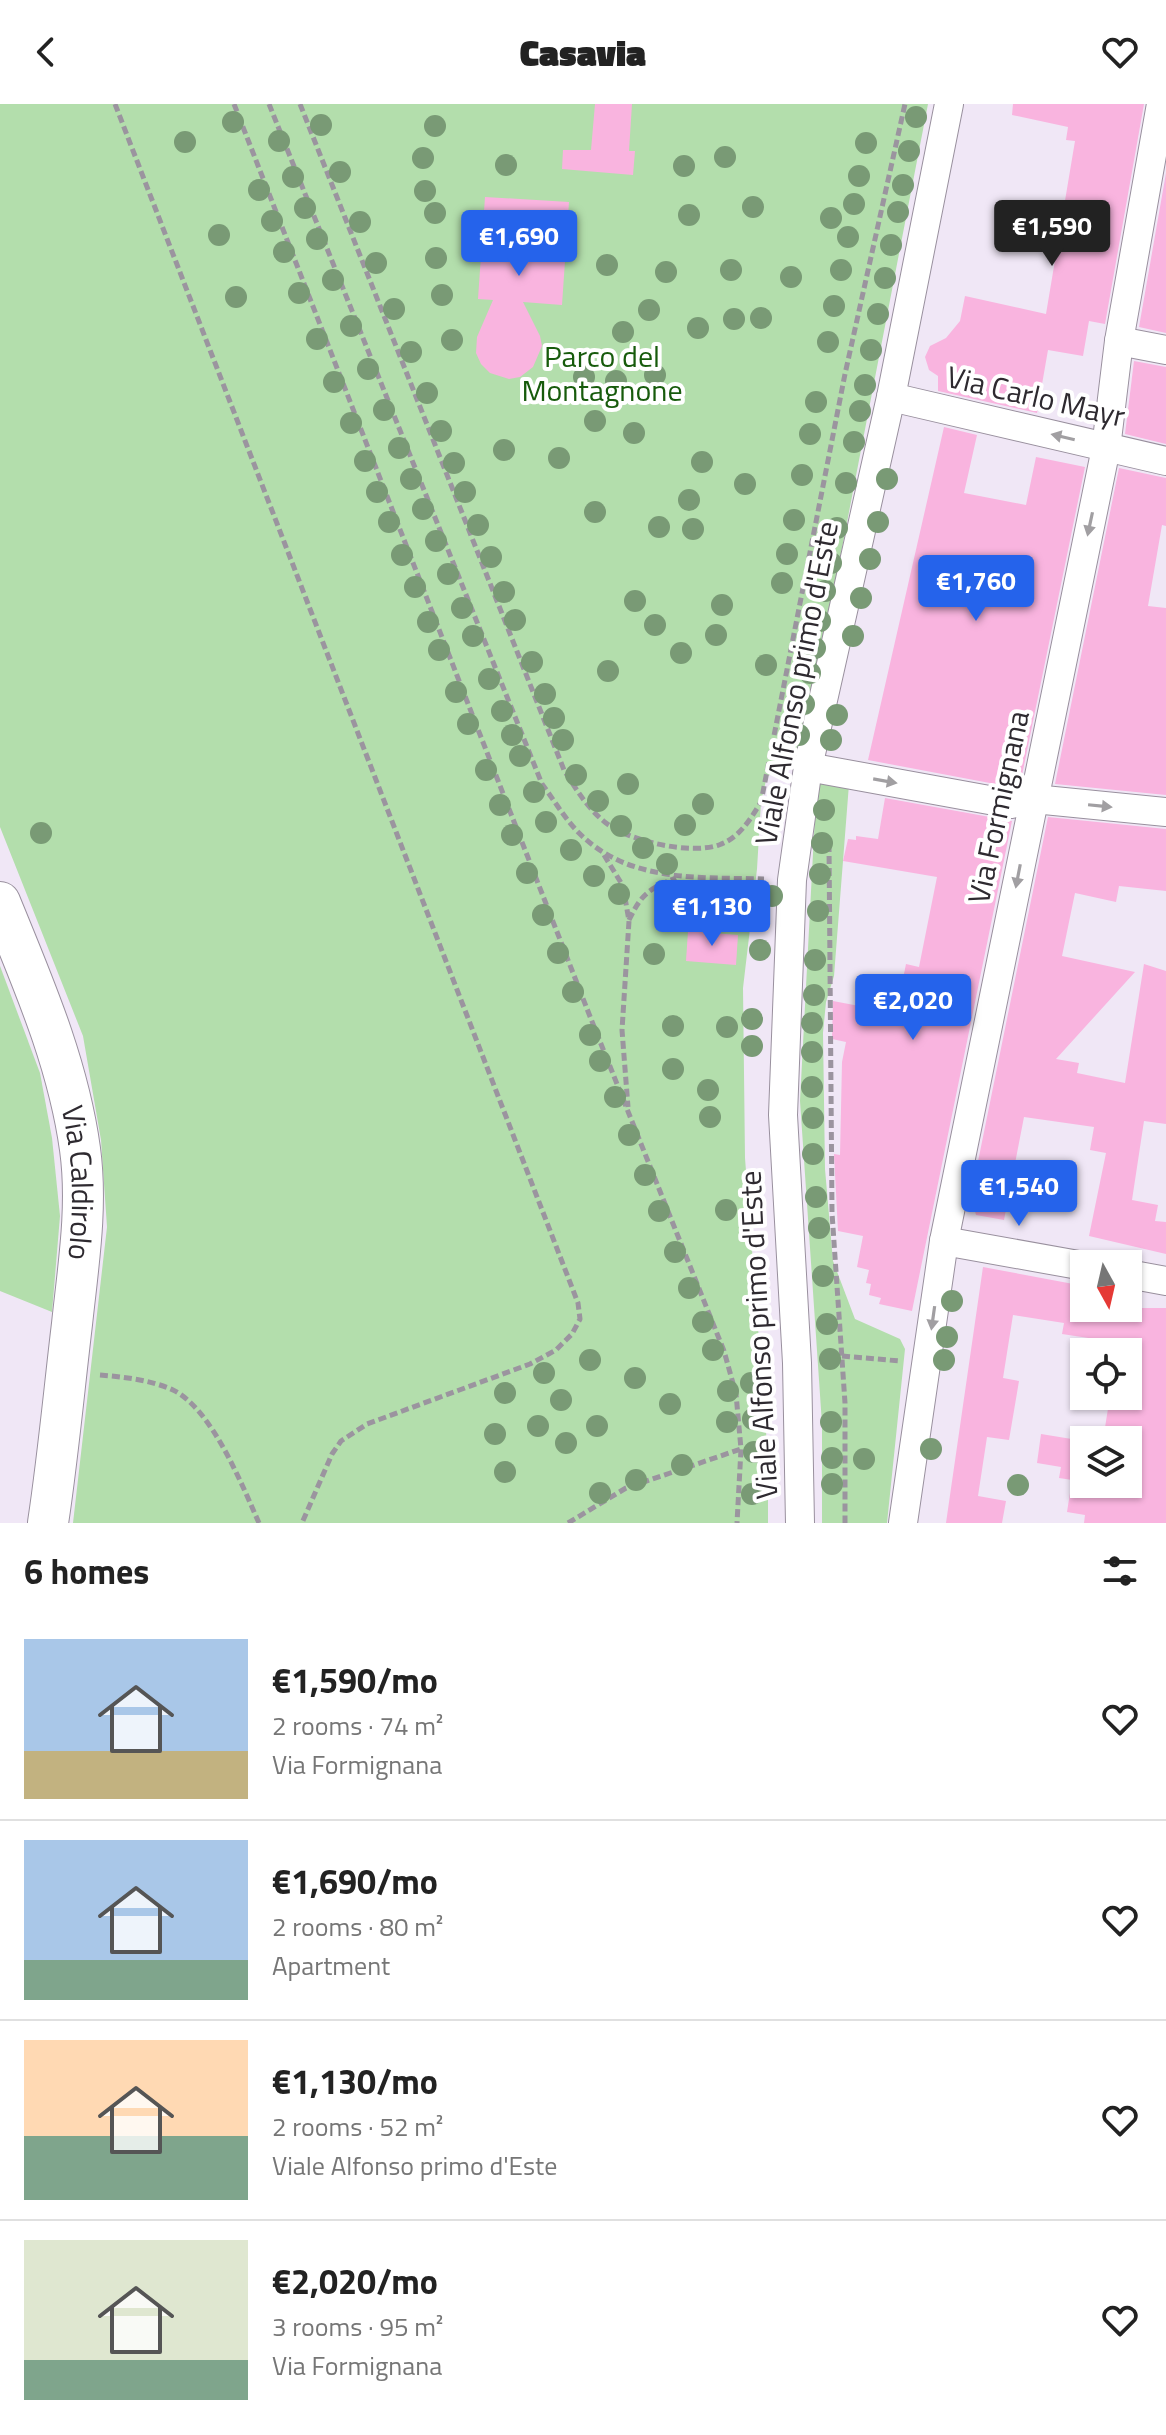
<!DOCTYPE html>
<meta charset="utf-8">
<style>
:root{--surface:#fff;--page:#f6f6f6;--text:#222;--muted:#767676;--line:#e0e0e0;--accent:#2563eb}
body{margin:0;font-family:"Titillium Web",sans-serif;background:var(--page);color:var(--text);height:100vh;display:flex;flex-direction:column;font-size:30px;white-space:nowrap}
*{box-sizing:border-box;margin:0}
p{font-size:26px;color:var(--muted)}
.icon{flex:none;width:44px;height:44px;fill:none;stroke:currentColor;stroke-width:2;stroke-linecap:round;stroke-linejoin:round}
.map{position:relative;height:1419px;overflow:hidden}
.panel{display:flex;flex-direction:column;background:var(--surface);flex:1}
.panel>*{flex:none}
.needle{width:52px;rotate:172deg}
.buttons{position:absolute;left:1070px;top:1146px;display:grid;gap:16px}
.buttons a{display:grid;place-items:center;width:72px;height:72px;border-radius:0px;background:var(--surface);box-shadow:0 2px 6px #0004;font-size:40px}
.price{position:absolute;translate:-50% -68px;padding:0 18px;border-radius:8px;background:var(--accent);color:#fff;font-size:26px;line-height:52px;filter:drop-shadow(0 2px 4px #0008)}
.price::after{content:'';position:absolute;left:50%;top:48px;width:24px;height:18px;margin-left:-12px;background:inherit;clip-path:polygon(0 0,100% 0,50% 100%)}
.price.active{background:#222;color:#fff}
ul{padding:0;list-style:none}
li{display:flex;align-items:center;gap:24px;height:200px;padding:0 24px}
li+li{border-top:2px solid var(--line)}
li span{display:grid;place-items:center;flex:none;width:224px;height:160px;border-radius:0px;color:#555}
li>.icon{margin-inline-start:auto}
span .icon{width:96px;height:96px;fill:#fffc;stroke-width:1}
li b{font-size:34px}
h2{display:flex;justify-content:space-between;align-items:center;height:96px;padding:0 24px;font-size:34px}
header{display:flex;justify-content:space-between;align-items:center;height:104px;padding:0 24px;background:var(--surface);font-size:36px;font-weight:800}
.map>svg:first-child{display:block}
.green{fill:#b3deac}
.building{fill:#f9b4df}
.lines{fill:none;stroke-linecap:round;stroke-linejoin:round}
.street-casing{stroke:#99909e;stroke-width:30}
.secondary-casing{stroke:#99909e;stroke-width:42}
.path{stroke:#9b949f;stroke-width:5;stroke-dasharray:8 4;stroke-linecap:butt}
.street{stroke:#fff;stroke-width:28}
.secondary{stroke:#fff;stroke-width:40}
.tree{fill:#799a75}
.oneway{fill:#a19fa2}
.labels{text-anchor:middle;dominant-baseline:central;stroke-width:8;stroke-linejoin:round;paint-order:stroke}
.park-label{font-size:30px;fill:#175b0c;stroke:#fff}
.street-label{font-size:30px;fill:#2e2a30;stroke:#fff}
</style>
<header><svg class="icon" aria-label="back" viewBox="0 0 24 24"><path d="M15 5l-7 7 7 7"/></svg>Casavia<svg class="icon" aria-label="heart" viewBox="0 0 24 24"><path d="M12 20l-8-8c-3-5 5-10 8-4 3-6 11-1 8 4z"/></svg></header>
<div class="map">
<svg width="1166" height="1419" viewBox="0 0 1166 1419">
<rect width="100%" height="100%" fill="#f0e7f6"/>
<g class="green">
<polygon points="0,0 928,0 800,661 767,672 761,698 757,765 743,884 745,1054 768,1354 768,1419 73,1419 107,1123 101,1036 83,932 0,723"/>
<polygon points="817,673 849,680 834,872 826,898 823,929 825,1065 833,1157 855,1215 900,1235 905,1245 887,1419 822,1419 822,1320 800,997"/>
<polygon points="0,862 40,969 52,1034 60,1112 52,1208 0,1187"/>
</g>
<g class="building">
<polygon points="595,0 632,0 629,47 635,47 633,71 562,65 563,46 591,46"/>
<polygon points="1013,0 1144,0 1105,220 1089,217 1083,252 1048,246 1037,309 938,287 938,272 929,266 925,253 930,242 946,234 960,217 965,192 1046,210 1075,37 1066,36 1068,23 1012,11"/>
<polygon points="1166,69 1166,229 1139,223"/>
<polygon points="485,93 569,98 562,201 523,198 540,232 542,242 533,263 520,273 509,275 490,269 481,260 476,249 477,233 493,196 478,195"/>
<polygon points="1134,257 1166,263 1166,340 1125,330"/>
<polygon points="944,323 977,331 964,389 1026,401 1036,353 1085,363 1020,681 1011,683 868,656"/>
<polygon points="1119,364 1166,374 1166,422 1162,421 1148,502 1166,504 1166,691 1055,680"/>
<polygon points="885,694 1012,717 912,1207 879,1200 881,1194 869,1191 871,1180 866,1179 869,1166 857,1163 863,1132 838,1127 834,1050 840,1051 842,958 846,938 832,935 833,897 896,909 906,860 919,863 937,773 843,757 848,735 856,736 856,732 878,735"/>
<polygon points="1048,713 1166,725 1166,787 1119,782 1116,798 1075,789 1062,852 1135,868 1056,955 1079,959 1077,969 1125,979 1144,860 1166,867 1166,1020 1144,1017 1132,1096 1158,1101 1155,1117 1166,1118 1166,1150 1089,1132 1106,1049 1090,1046 1094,1023 1024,1013 1004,1116 976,1111 971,1092"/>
<polygon points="688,827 738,831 736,861 686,857"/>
<polygon points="983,1163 1084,1182 1084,1204 1166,1204 1166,1419 1084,1419 1085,1411 1067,1408 1072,1376 1059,1374 1061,1363 1037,1359 1041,1330 1084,1337 1084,1380 1128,1380 1128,1336 1103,1336 1110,1292 1128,1292 1128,1240 1062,1230 1064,1219 1013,1211 1003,1274 1019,1277 1009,1336 987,1333 978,1392 1006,1397 1002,1419 946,1419"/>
</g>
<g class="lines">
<defs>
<g id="street">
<polyline points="1119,237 1166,246"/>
<polyline points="891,293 1166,357"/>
<polyline points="808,663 1011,700 1034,695 1166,708"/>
<polyline points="944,1137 1084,1162"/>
<polyline points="1128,1170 1166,1177"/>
<polyline points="800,1419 797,1259 783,1011 792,776 808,663 891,293 949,0"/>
<polyline points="903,1419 944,1137 1106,344 1119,237 1161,0"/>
</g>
<g id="secondary">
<path id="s1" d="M 0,798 C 33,879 68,958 80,1045 C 88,1103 78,1163 72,1220 C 64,1287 58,1353 48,1419"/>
</g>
</defs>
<use href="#street" class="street-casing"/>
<use href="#secondary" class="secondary-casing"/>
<g class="path">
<polyline points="115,0 578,1199 580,1215 572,1230 556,1246 530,1260 367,1320 341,1337 332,1350 302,1419"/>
<polyline points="234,0 591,915 724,1247 736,1290 741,1345 737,1419"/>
<path d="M 269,0 L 542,680 C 554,696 565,715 579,729 C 629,779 699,773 764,775"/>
<path d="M 300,0 L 564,666 C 576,685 587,704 606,719 C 629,737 690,751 719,741 C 739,734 750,716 761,698 L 845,270 L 905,0"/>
<polyline points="829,740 832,1109 845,1299 845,1419"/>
<polyline points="604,751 623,782 629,817 622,926 628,1003"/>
<path d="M 629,816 C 642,789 649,785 676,774"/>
<polyline points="842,1252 900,1257"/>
<path d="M 100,1271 C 124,1273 151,1276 173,1286 C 212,1305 242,1381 259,1419"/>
<polyline points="568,1419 626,1384 741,1345"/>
</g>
<use href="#street" class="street"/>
<use href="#secondary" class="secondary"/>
</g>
<g class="tree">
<circle cx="916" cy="13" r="11"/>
<circle cx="233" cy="18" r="11"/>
<circle cx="321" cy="21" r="11"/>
<circle cx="435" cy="22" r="11"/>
<circle cx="279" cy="37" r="11"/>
<circle cx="185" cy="38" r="11"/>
<circle cx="866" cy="39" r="11"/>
<circle cx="909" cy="47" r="11"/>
<circle cx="725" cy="53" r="11"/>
<circle cx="423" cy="54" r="11"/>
<circle cx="506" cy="61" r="11"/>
<circle cx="684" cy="62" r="11"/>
<circle cx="340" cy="68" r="11"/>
<circle cx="859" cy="72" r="11"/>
<circle cx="293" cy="73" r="11"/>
<circle cx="903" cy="81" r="11"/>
<circle cx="259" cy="86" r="11"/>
<circle cx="425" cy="87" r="11"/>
<circle cx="854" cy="100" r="11"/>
<circle cx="753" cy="103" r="11"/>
<circle cx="305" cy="104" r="11"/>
<circle cx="898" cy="108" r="11"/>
<circle cx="435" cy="109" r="11"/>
<circle cx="689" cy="111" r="11"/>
<circle cx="831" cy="114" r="11"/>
<circle cx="272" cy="117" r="11"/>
<circle cx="360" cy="118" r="11"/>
<circle cx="219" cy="131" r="11"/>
<circle cx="848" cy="133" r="11"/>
<circle cx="317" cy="135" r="11"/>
<circle cx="891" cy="141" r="11"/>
<circle cx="284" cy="148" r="11"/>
<circle cx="436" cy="154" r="11"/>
<circle cx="376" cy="159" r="11"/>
<circle cx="607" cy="161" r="11"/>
<circle cx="731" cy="166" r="11"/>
<circle cx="841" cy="166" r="11"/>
<circle cx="666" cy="168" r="11"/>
<circle cx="791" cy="173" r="11"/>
<circle cx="885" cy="174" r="11"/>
<circle cx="333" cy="176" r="11"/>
<circle cx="299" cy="189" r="11"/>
<circle cx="442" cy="191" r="11"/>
<circle cx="236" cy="193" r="11"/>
<circle cx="834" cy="202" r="11"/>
<circle cx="394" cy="205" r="11"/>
<circle cx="649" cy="206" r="11"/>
<circle cx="878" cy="210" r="11"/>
<circle cx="761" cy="214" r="11"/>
<circle cx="734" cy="215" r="11"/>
<circle cx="351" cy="222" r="11"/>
<circle cx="698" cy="224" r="11"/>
<circle cx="623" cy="228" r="11"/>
<circle cx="317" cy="235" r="11"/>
<circle cx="452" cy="236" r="11"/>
<circle cx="828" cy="238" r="11"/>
<circle cx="871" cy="246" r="11"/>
<circle cx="411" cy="248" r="11"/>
<circle cx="368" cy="265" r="11"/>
<circle cx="655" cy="271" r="11"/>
<circle cx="584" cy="273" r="11"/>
<circle cx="616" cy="277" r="11"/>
<circle cx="334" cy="278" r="11"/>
<circle cx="865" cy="281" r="11"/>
<circle cx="427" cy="289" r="11"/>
<circle cx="816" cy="298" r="11"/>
<circle cx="384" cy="306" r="11"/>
<circle cx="860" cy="307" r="11"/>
<circle cx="595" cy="317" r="11"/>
<circle cx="351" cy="319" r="11"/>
<circle cx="441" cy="327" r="11"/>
<circle cx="634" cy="329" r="11"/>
<circle cx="810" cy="330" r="11"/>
<circle cx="854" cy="338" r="11"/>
<circle cx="399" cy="344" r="11"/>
<circle cx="504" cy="346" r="11"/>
<circle cx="559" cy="354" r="11"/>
<circle cx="365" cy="357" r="11"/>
<circle cx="702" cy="358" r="11"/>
<circle cx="454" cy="359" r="11"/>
<circle cx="802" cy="371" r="11"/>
<circle cx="411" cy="375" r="11"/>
<circle cx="887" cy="375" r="11"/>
<circle cx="846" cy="379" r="11"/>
<circle cx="745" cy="380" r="11"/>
<circle cx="377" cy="388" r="11"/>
<circle cx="465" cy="388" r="11"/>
<circle cx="689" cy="396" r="11"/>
<circle cx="423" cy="405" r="11"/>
<circle cx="595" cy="408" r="11"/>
<circle cx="794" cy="416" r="11"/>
<circle cx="389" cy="418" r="11"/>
<circle cx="878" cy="418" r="11"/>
<circle cx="478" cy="421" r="11"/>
<circle cx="659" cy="423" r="11"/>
<circle cx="837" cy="424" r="11"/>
<circle cx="693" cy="425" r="11"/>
<circle cx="436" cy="437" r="11"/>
<circle cx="787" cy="450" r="11"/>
<circle cx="402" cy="451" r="11"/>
<circle cx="491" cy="453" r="11"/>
<circle cx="870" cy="455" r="11"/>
<circle cx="831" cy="459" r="11"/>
<circle cx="448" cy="470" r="11"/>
<circle cx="782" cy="479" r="11"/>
<circle cx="415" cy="483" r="11"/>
<circle cx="825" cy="487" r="11"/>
<circle cx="504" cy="488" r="11"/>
<circle cx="861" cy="494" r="11"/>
<circle cx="635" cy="497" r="11"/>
<circle cx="722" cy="501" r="11"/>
<circle cx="462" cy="504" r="11"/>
<circle cx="515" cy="516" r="11"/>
<circle cx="820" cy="517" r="11"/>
<circle cx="428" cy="518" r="11"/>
<circle cx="655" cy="521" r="11"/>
<circle cx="716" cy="531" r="11"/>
<circle cx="473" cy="532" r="11"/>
<circle cx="853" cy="532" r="11"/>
<circle cx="815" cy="544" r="11"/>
<circle cx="439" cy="546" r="11"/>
<circle cx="681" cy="549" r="11"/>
<circle cx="532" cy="558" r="11"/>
<circle cx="766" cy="561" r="11"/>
<circle cx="608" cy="567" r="11"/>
<circle cx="810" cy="569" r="11"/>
<circle cx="489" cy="575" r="11"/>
<circle cx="456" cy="588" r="11"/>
<circle cx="545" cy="590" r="11"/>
<circle cx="804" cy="600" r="11"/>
<circle cx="502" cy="607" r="11"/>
<circle cx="837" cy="611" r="11"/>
<circle cx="554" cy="614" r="11"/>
<circle cx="468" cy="620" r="11"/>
<circle cx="512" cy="631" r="11"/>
<circle cx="799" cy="631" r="11"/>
<circle cx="563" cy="636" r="11"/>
<circle cx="831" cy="636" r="11"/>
<circle cx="520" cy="652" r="11"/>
<circle cx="486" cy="666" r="11"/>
<circle cx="576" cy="671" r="11"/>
<circle cx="628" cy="680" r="11"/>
<circle cx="534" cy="688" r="11"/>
<circle cx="598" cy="697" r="11"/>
<circle cx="703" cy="700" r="11"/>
<circle cx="500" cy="701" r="11"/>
<circle cx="824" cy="706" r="11"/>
<circle cx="546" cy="718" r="11"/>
<circle cx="685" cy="721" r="11"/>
<circle cx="621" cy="722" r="11"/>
<circle cx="41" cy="729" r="11"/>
<circle cx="512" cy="731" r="11"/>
<circle cx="822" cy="739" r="11"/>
<circle cx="643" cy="744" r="11"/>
<circle cx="571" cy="746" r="11"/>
<circle cx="667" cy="760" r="11"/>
<circle cx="527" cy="769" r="11"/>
<circle cx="820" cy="770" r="11"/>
<circle cx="594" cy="772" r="11"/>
<circle cx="741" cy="789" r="11"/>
<circle cx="619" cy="790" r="11"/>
<circle cx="772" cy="792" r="11"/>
<circle cx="818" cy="807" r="11"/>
<circle cx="543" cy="811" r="11"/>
<circle cx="760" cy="846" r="11"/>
<circle cx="558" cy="849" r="11"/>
<circle cx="654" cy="850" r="11"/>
<circle cx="815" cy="856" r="11"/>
<circle cx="573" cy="888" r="11"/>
<circle cx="814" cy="891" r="11"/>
<circle cx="752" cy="915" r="11"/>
<circle cx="812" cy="919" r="11"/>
<circle cx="673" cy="922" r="11"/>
<circle cx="727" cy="923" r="11"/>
<circle cx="590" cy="931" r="11"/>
<circle cx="752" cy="942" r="11"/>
<circle cx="812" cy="948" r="11"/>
<circle cx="600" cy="957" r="11"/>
<circle cx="673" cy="965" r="11"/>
<circle cx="812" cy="983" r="11"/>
<circle cx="708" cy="986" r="11"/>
<circle cx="615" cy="993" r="11"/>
<circle cx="710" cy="1013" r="11"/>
<circle cx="813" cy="1014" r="11"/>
<circle cx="629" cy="1031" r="11"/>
<circle cx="813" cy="1050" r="11"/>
<circle cx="645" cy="1071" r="11"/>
<circle cx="816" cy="1093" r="11"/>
<circle cx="726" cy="1106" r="11"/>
<circle cx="659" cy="1107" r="11"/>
<circle cx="819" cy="1124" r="11"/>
<circle cx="675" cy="1148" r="11"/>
<circle cx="823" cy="1172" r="11"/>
<circle cx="689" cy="1184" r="11"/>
<circle cx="952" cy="1197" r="11"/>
<circle cx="703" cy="1218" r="11"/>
<circle cx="827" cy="1220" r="11"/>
<circle cx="947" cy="1233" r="11"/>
<circle cx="713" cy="1246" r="11"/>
<circle cx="830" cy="1255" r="11"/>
<circle cx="590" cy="1256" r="11"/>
<circle cx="944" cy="1256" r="11"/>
<circle cx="544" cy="1269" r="11"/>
<circle cx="635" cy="1274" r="11"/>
<circle cx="751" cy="1279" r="11"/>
<circle cx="728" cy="1287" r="11"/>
<circle cx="505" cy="1289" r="11"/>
<circle cx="561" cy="1296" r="11"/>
<circle cx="670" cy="1300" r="11"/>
<circle cx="753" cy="1315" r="11"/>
<circle cx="727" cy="1318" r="11"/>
<circle cx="831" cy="1318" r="11"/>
<circle cx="538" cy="1322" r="11"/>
<circle cx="597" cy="1322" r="11"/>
<circle cx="495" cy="1330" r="11"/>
<circle cx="566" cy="1339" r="11"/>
<circle cx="931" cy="1345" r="11"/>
<circle cx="754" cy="1348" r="11"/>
<circle cx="832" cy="1354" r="11"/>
<circle cx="864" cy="1355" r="11"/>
<circle cx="682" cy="1361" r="11"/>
<circle cx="505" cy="1368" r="11"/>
<circle cx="636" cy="1376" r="11"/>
<circle cx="832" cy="1380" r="11"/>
<circle cx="1018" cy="1381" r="11"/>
<circle cx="600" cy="1389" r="11"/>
<circle cx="752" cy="1390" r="11"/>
</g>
<defs><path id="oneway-solid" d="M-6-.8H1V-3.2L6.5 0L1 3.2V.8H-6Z" transform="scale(2)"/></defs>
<g class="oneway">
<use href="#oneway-solid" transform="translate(1063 333) rotate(-167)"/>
<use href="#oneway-solid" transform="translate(1090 420) rotate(102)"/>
<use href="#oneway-solid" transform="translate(885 677) rotate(10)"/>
<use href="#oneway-solid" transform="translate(1100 702) rotate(6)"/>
<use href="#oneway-solid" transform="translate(1018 772) rotate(101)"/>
<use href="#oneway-solid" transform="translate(933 1214) rotate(98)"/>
</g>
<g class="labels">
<g class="park-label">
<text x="602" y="252">Parco del<tspan x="602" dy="34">Montagnone</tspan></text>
</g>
<g class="street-label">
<text transform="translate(1036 292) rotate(13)">Via Carlo Mayr</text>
<text transform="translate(796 579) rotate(-79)">Viale Alfonso primo d'Este</text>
<text transform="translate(998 703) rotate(-78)">Via Formignana</text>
<text stroke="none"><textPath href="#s1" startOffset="294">Via Caldirolo</textPath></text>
<text transform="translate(758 1231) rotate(-93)">Viale Alfonso primo d'Este</text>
</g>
</g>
</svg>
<div class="buttons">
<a><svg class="needle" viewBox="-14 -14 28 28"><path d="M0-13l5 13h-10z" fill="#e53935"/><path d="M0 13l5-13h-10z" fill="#767676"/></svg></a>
<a><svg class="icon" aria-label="locate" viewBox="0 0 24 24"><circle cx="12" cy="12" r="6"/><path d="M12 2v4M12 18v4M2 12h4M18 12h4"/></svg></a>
<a><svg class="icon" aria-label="layers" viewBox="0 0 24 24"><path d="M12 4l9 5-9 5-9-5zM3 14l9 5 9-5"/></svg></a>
</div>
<b class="price active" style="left:1052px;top:164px">€1,590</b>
<b class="price" style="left:519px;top:174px">€1,690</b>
<b class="price" style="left:976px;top:519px">€1,760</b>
<b class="price" style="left:712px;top:844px">€1,130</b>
<b class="price" style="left:913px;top:938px">€2,020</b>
<b class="price" style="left:1019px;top:1124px">€1,540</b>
</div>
<section class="panel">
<h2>6 homes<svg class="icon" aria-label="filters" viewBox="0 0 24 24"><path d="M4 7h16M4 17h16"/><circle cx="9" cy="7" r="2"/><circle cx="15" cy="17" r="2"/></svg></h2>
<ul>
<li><span style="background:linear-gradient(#a9c7e8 70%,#c2b280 0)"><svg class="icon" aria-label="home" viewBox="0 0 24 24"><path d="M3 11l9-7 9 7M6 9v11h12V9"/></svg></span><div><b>€1,590/mo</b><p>2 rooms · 74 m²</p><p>Via Formignana</p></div><svg class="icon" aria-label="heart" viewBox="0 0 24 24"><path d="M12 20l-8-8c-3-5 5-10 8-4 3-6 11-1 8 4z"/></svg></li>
<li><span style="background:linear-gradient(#a9c7e8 75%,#7fa58c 0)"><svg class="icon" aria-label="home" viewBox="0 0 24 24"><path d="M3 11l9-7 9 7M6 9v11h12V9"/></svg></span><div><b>€1,690/mo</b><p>2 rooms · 80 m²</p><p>Apartment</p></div><svg class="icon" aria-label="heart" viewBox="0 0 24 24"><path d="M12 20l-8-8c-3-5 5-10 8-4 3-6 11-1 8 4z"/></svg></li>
<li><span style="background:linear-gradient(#ffd9b3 60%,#7fa58c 0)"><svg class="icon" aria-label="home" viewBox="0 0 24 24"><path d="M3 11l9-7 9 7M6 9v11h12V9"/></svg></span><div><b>€1,130/mo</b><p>2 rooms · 52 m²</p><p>Viale Alfonso primo d'Este</p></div><svg class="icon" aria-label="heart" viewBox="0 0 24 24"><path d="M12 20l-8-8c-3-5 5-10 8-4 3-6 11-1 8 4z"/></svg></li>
<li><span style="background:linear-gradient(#dfe7d0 75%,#7fa58c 0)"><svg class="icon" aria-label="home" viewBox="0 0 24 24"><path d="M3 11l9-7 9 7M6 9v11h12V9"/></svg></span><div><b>€2,020/mo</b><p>3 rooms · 95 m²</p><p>Via Formignana</p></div><svg class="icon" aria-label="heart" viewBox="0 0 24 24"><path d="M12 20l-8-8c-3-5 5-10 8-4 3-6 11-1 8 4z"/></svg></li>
</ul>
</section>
